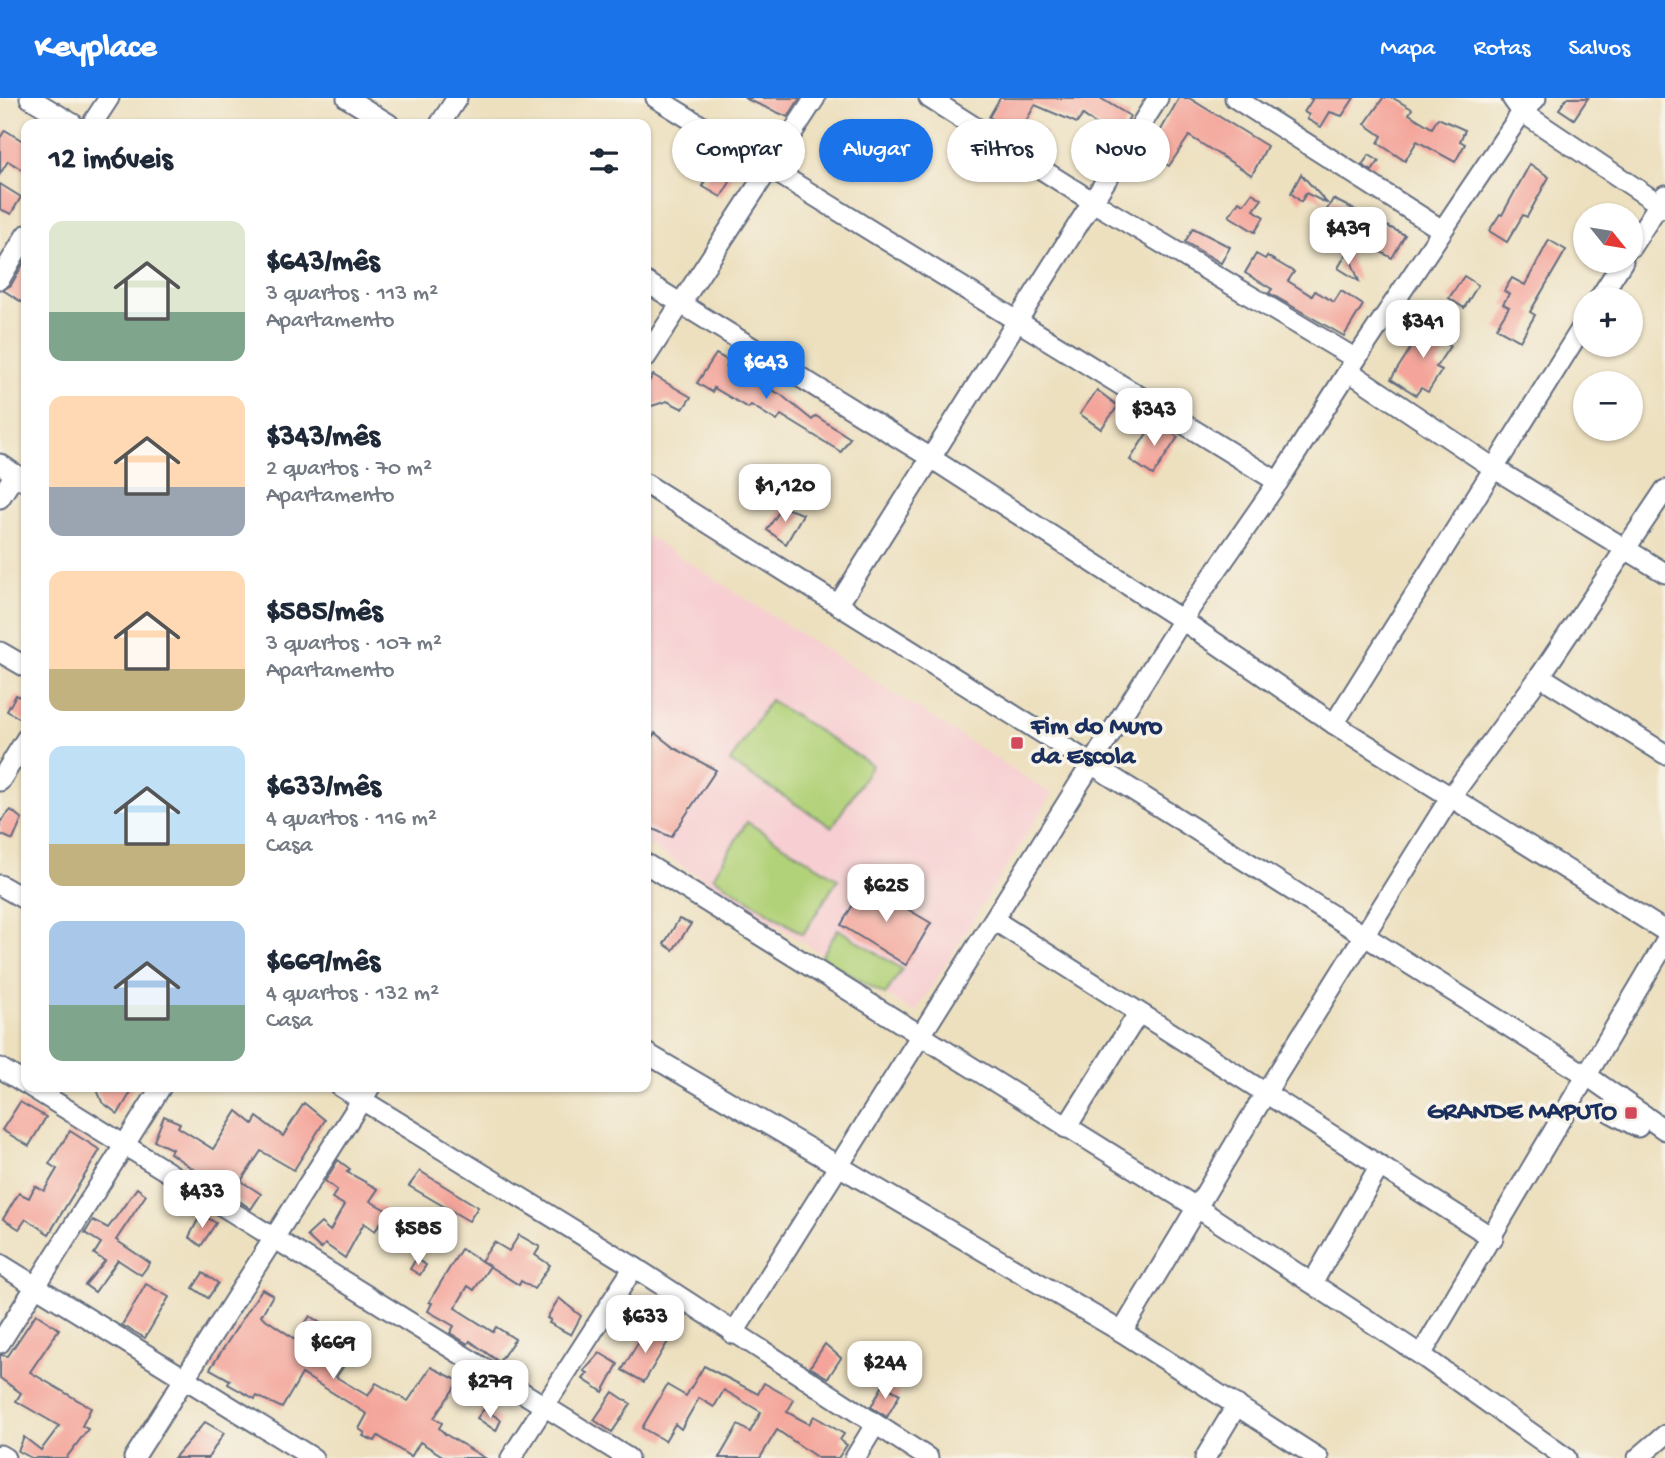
<!DOCTYPE html>
<html lang="pt">
<meta charset="utf-8">
<style>
:root{--surface:#fff;--page:#f6f6f7;--text:#1f2937;--muted:#747a83;--accent:#1a73e8}
body{margin:0;font-family:"Gochi Hand",sans-serif;background:var(--page);color:var(--text);height:100vh;display:flex;flex-direction:column;font-size:26px;white-space:nowrap}
*{box-sizing:border-box;margin:0}
p{font-size:23px;color:var(--muted)}
.icon{flex:none;width:38px;height:38px;fill:none;stroke:currentColor;stroke-width:2;stroke-linecap:round;stroke-linejoin:round}
.map{position:relative;flex:1;overflow:hidden}
.drawer{position:absolute;left:21px;top:21px;width:630px;height:973px;display:flex;flex-direction:column;background:var(--surface);border-radius:14px;box-shadow:0 2px 5px #0004}
.drawer>*{flex:none}
.top-card{position:absolute;left:672px;top:21px;width:665px;height:63px;display:flex;gap:14px}
.needle{width:46px;rotate:120deg}
.controls{position:absolute;left:1573px;top:105px;display:grid;gap:14px}
.controls a{display:grid;place-items:center;width:70px;height:70px;border-radius:50%;background:var(--surface);box-shadow:0 2px 5px #0004;font-size:35px}
.price{position:absolute;translate:-50% -60px;padding:0 16px;border-radius:14px;background:#fff;color:#222;font-size:23px;line-height:46px;filter:drop-shadow(0 2px 4px #0008)}
.price::after{content:'';position:absolute;left:50%;top:42px;width:21px;height:16px;margin-left:-10px;background:inherit;clip-path:polygon(0 0,100% 0,50% 100%)}
.price.selected{background:var(--accent);color:#fff}
ul{padding:0;list-style:none}
li{display:flex;align-items:center;gap:21px;height:175px;padding:0 28px}
li span{display:grid;place-items:center;flex:none;width:196px;height:140px;border-radius:14px;color:#555}
li>.icon{margin-inline-start:auto}
span .icon{width:84px;height:84px;fill:#fffc;stroke-width:1}
li b{font-size:30px}
h2{display:flex;justify-content:space-between;align-items:center;height:84px;padding:0 28px;font-size:30px}
.tag{padding:0 24px;border-radius:32px;background:var(--surface);box-shadow:0 2px 5px #0004;font-size:24px;line-height:63px}
.tag.selected{background:var(--accent);color:#fff}
header{display:flex;align-items:center;gap:42px;box-sizing:border-box;height:98px;padding:0 35px;background:var(--accent);color:#fff}
header strong{font-size:33px}
nav{display:flex;gap:38px;margin-inline-start:auto;font-size:24px}
.map>svg:first-child{display:block}
.built{fill:#f7cfd2}
.green{fill:#b2d279;stroke:#66806c;stroke-width:2}
.building{fill:#f4a49a}
.lines{fill:none;stroke-linecap:round;stroke-linejoin:round}
.minor-casing{stroke:#646d80;stroke-width:23}
.minor{stroke:#fff;stroke-width:19}
.poi-dot{fill:#d1495b;stroke:#f7f3e8;stroke-width:2.5}
.labels{text-anchor:middle;dominant-baseline:central;stroke-width:7;stroke-linejoin:round;paint-order:stroke}
.poi-label{font-size:26px;font-weight:bold;fill:#1b2f5e;stroke:#f7f3e8;text-anchor:start}
</style>
<header>
<strong>Keyplace</strong>
<nav><a>Mapa</a><a>Rotas</a><a>Salvos</a></nav>
</header>
<div class="map">
<svg width="1665" height="1360" viewBox="0 0 1665 1360">
<rect width="100%" height="100%" fill="#f7f3e8"/>
<filter id="ink" filterUnits="userSpaceOnUse"><feTurbulence type="fractalNoise" baseFrequency=".0143" numOctaves="2"/><feDisplacementMap in="SourceGraphic" scale="14" xChannelSelector="R" yChannelSelector="G"/><feConvolveMatrix kernelMatrix="1 2 1 2 8 2 1 2 1" color-interpolation-filters="sRGB"/></filter>
<filter id="wash" filterUnits="userSpaceOnUse"><feTurbulence type="fractalNoise" baseFrequency=".00686" numOctaves="4" result="noise"/><feDisplacementMap in="SourceGraphic" scale="28" xChannelSelector="R" yChannelSelector="G"/><feGaussianBlur stdDeviation="1.57" result="paint"/><feColorMatrix in="noise" values="0 0 0 0 0 0 0 0 0 0 0 0 0 0 0 0 0 1.4 0 .05"/><feComposite in="paint" operator="in"/></filter>
<g filter="url(#wash)">
<rect width="100%" height="100%" fill="#ede0bf"/>
<polygon class="built" points="646,437 1052,696 915,915 646,745"/>
<g class="green">
<polygon points="770,602 872,667 832,729 730,664"/>
<polygon points="747,724 838,781 803,836 713,779"/>
<polygon points="838,831 902,871 885,897 821,859"/>
</g>
<g id="blocks">
<g class="building">
<polygon points="744,0 800,0 788,19"/>
<polygon points="1000,0 1100,0 1130,18 1117,42 1083,17 1077,25 1035,7 1026,23 1047,35 1035,52 1010,28 1008,30 989,19"/>
<polygon points="1179,0 1189,0 1267,48 1252,77 1189,38 1169,68 1148,55"/>
<polygon points="1310,0 1354,0 1342,18 1330,14 1321,29 1307,21 1309,17 1304,14 1312,2"/>
<polygon points="1383,0 1393,0 1412,11 1409,16 1432,30 1438,20 1465,32 1460,43 1465,46 1455,64 1417,43 1405,63 1378,45 1382,38 1365,26"/>
<polygon points="1567,0 1588,0 1574,21 1559,11"/>
<polygon points="5,32 26,45 26,74 8,63 0,76 0,40"/>
<polygon points="1369,57 1379,63 1372,73 1362,67"/>
<polygon points="1530,66 1549,79 1527,119 1523,117 1507,144 1489,133 1500,116 1502,117"/>
<polygon points="714,68 733,79 721,99 702,88"/>
<polygon points="1301,76 1327,105 1326,105 1306,95 1301,104 1291,95"/>
<polygon points="0,86 21,99 11,116 0,111"/>
<polygon points="1252,95 1262,101 1254,112 1264,119 1255,134 1229,118 1239,103 1244,106"/>
<polygon points="1333,101 1405,137 1392,160 1343,134 1348,125 1326,113"/>
<polygon points="1193,130 1230,149 1221,165 1185,144"/>
<polygon points="1549,142 1566,152 1530,214 1535,217 1520,243 1496,230 1509,209 1503,206 1509,196 1504,193 1512,180 1525,187"/>
<polygon points="1348,153 1352,165 1359,183 1338,170"/>
<polygon points="1256,156 1265,161 1267,158 1294,174 1288,183 1312,198 1315,193 1334,204 1341,193 1363,207 1344,238 1269,195 1272,191 1245,175"/>
<polygon points="26,161 26,207 3,192 11,187"/>
<polygon points="1464,178 1478,187 1464,210 1449,200"/>
<polygon points="1437,219 1450,226 1441,242 1450,248 1436,269 1442,272 1428,294 1421,290 1416,297 1391,281 1423,231 1429,234"/>
<polygon points="716,256 729,263 726,269 736,275 780,296 812,322 816,318 850,340 841,354 781,317 777,323 751,307 748,310 714,290 712,294 697,285"/>
<polygon points="653,277 691,299 683,311 667,303 652,308 646,305 646,288"/>
<polygon points="1097,292 1118,308 1101,331 1080,316"/>
<polygon points="1154,324 1178,339 1153,377 1130,362"/>
<polygon points="782,409 803,416 786,446 767,432"/>
<polygon points="16,597 26,602 26,624 7,613"/>
<polygon points="655,635 674,650 716,672 671,739 646,728 646,649"/>
<polygon points="11,712 22,721 13,742 0,736 0,724"/>
<polygon points="865,786 931,825 906,867 841,827"/>
<polygon points="679,821 691,826 673,852 664,846"/>
<polygon points="96,989 134,989 118,1016 102,1004"/>
<polygon points="20,1004 46,1019 29,1048 2,1032"/>
<polygon points="304,1005 325,1022 294,1072 261,1053 241,1083 261,1096 251,1111 170,1055 172,1051 154,1043 164,1018 180,1025 178,1029 213,1051 237,1013 253,1026 257,1019 283,1038"/>
<polygon points="70,1033 100,1052 49,1136 26,1121 19,1131 3,1121 19,1095 29,1100 35,1088 44,1093 57,1071 49,1066"/>
<polygon points="338,1062 350,1071 347,1074 378,1091 370,1103 391,1115 385,1126 381,1124 375,1133 364,1125 345,1160 325,1146 321,1151 307,1138 321,1125 330,1133 344,1107 332,1100 337,1092 325,1083"/>
<polygon points="420,1073 478,1109 469,1123 409,1088"/>
<polygon points="137,1090 146,1097 116,1142 150,1165 141,1177 118,1162 95,1194 85,1187 105,1163 94,1156 101,1145 85,1135 93,1122 108,1130"/>
<polygon points="201,1116 216,1125 201,1148 189,1139"/>
<polygon points="519,1137 540,1149 535,1157 550,1167 534,1191 521,1183 519,1187 481,1163 494,1144 509,1153"/>
<polygon points="461,1151 490,1168 474,1192 468,1188 455,1210 493,1234 496,1229 515,1241 499,1264 470,1243 468,1246 450,1235 454,1228 428,1213 432,1205 429,1204"/>
<polygon points="416,1161 426,1167 420,1177 410,1171"/>
<polygon points="203,1175 218,1185 208,1200 193,1190"/>
<polygon points="146,1186 169,1199 145,1240 122,1227"/>
<polygon points="262,1191 273,1197 261,1218 295,1241 310,1218 356,1250 336,1279 368,1298 376,1285 408,1303 431,1269 459,1283 434,1320 442,1325 439,1330 445,1336 485,1360 446,1360 420,1344 411,1359 378,1338 375,1343 363,1338 365,1335 359,1331 367,1316 302,1276 282,1310 257,1298 255,1301 228,1286 230,1282 210,1271"/>
<polygon points="559,1200 581,1218 571,1237 549,1225 551,1222 547,1220"/>
<polygon points="36,1216 59,1231 30,1274 91,1310 82,1328 88,1331 66,1360 31,1360 18,1353 24,1339 41,1352 59,1328 16,1303 21,1295 0,1280 0,1257 8,1258"/>
<polygon points="646,1231 669,1242 644,1284 622,1272"/>
<polygon points="825,1246 841,1260 828,1280 810,1269"/>
<polygon points="600,1255 618,1266 603,1294 583,1281 588,1275 584,1273"/>
<polygon points="704,1268 758,1296 764,1285 794,1302 787,1314 809,1326 814,1318 844,1336 840,1342 847,1347 838,1360 818,1360 777,1332 760,1360 719,1360 738,1327 750,1334 761,1314 724,1292 714,1309 699,1300 681,1331 675,1326 665,1343 642,1330 667,1287 686,1298"/>
<polygon points="883,1287 900,1296 887,1319 871,1309"/>
<polygon points="613,1294 631,1306 612,1334 594,1322"/>
<polygon points="484,1311 501,1322 496,1333 477,1320"/>
<polygon points="205,1324 224,1335 208,1360 174,1360"/>
</g>
</g>
</g>
<g filter="url(#ink)">
<use href="#blocks" fill-opacity="0" stroke="#646d80" stroke-width="2"/>
<g class="lines">
<defs>
<g id="minor">
<polyline points="30,0 73,26"/>
<polyline points="347,0 389,26"/>
<polyline points="656,0 1278,384"/>
<polyline points="929,0 1093,104 1356,261"/>
<polyline points="1235,0 1442,132"/>
<polyline points="1512,0 1522,14 1665,110"/>
<polyline points="92,26 109,0"/>
<polyline points="440,26 457,0"/>
<polyline points="1631,149 1665,97"/>
<polyline points="0,181 26,137"/>
<polyline points="646,184 931,360 1182,522 1334,626 1665,833"/>
<polyline points="1599,201 1623,163"/>
<polyline points="646,259 815,0"/>
<polyline points="1350,274 1495,371 1665,475"/>
<polyline points="0,366 26,384"/>
<polyline points="646,386 1586,977 1665,1032"/>
<polyline points="0,400 15,376"/>
<polyline points="838,507 1158,0"/>
<polyline points="0,554 26,569"/>
<polyline points="1540,578 1665,656"/>
<polyline points="1334,626 1586,223"/>
<polyline points="0,683 26,641"/>
<polyline points="646,766 1196,1109 1421,1257 1665,845"/>
<polyline points="0,787 26,802"/>
<polyline points="994,822 1493,1140"/>
<polyline points="646,955 1122,1234 1318,1360"/>
<polyline points="0,970 26,986"/>
<polyline points="31,989 628,1360"/>
<polyline points="341,989 634,1169 928,1360"/>
<polyline points="1618,999 1610,1014 1638,1029 1644,1017"/>
<polyline points="1066,1030 1138,916"/>
<polyline points="0,1166 313,1360"/>
<polyline points="1313,1184 1379,1069"/>
<polyline points="1122,1234 1265,996 1450,700 1540,578 1665,392"/>
<polyline points="733,1236 1182,522 1278,384 1356,261 1522,14 1536,0"/>
<polyline points="0,1245 161,989"/>
<polyline points="1421,1257 1566,1360"/>
<polyline points="0,1357 5,1360"/>
<polyline points="134,1360 370,989"/>
<polyline points="511,1360 634,1169"/>
<polyline points="855,1360 875,1327"/>
<polyline points="1205,1360 1237,1307"/>
<polyline points="1638,1360 1665,1337"/>
</g>
</defs>
<use href="#minor" class="minor-casing"/>
<use href="#minor" class="minor"/>
</g>
</g>
<g class="poi-dot">
<rect x="1010" y="638" width="14" height="14" rx="3.5"/>
<rect x="1624" y="1008" width="14" height="14" rx="3.5"/>
</g>
<g class="labels">
<g class="poi-label">
<text x="1031" y="630">Fim do Muro<tspan x="1031" dy="30">da Escola</tspan></text>
<text x="1617" y="1015" text-anchor="end">GRANDE MAPUTO</text>
</g>
</g>
</svg>
<div class="controls">
<a><svg class="needle" viewBox="-14 -14 28 28"><path d="M0-13l5 13h-10z" fill="#e53935"/><path d="M0 13l5-13h-10z" fill="#747a83"/></svg></a>
<a>+</a>
<a>−</a>
</div>
<b class="price" style="left:1348px;top:169px">$439</b>
<b class="price" style="left:1423px;top:262px">$341</b>
<b class="price selected" style="left:766px;top:303px">$643</b>
<b class="price" style="left:1154px;top:350px">$343</b>
<b class="price" style="left:785px;top:426px">$1,120</b>
<b class="price" style="left:886px;top:826px">$625</b>
<b class="price" style="left:202px;top:1132px">$433</b>
<b class="price" style="left:418px;top:1169px">$585</b>
<b class="price" style="left:645px;top:1257px">$633</b>
<b class="price" style="left:333px;top:1283px">$669</b>
<b class="price" style="left:885px;top:1303px">$244</b>
<b class="price" style="left:490px;top:1322px">$279</b>
<div class="top-card">
<a class="tag">Comprar</a>
<a class="tag selected">Alugar</a>
<a class="tag">Filtros</a>
<a class="tag">Novo</a>
</div>
<section class="drawer">
<h2>12 imóveis<svg class="icon" aria-label="filters" viewBox="0 0 24 24"><path d="M4 7h16M4 17h16"/><circle cx="9" cy="7" r="2"/><circle cx="15" cy="17" r="2"/></svg></h2>
<ul>
<li><span style="background:linear-gradient(#dfe7d0 65%,#7fa58c 0)"><svg class="icon" aria-label="home" viewBox="0 0 24 24"><path d="M3 11l9-7 9 7M6 9v11h12V9"/></svg></span><div><b>$643/mês</b><p>3 quartos · 113 m²</p><p>Apartamento</p></div></li>
<li><span style="background:linear-gradient(#ffd9b3 65%,#9aa5b1 0)"><svg class="icon" aria-label="home" viewBox="0 0 24 24"><path d="M3 11l9-7 9 7M6 9v11h12V9"/></svg></span><div><b>$343/mês</b><p>2 quartos · 70 m²</p><p>Apartamento</p></div></li>
<li><span style="background:linear-gradient(#ffd9b3 70%,#c2b280 0)"><svg class="icon" aria-label="home" viewBox="0 0 24 24"><path d="M3 11l9-7 9 7M6 9v11h12V9"/></svg></span><div><b>$585/mês</b><p>3 quartos · 107 m²</p><p>Apartamento</p></div></li>
<li><span style="background:linear-gradient(#bfe0f5 70%,#c2b280 0)"><svg class="icon" aria-label="home" viewBox="0 0 24 24"><path d="M3 11l9-7 9 7M6 9v11h12V9"/></svg></span><div><b>$633/mês</b><p>4 quartos · 116 m²</p><p>Casa</p></div></li>
<li><span style="background:linear-gradient(#a9c7e8 60%,#7fa58c 0)"><svg class="icon" aria-label="home" viewBox="0 0 24 24"><path d="M3 11l9-7 9 7M6 9v11h12V9"/></svg></span><div><b>$669/mês</b><p>4 quartos · 132 m²</p><p>Casa</p></div></li>
</ul>
</section>
</div>
